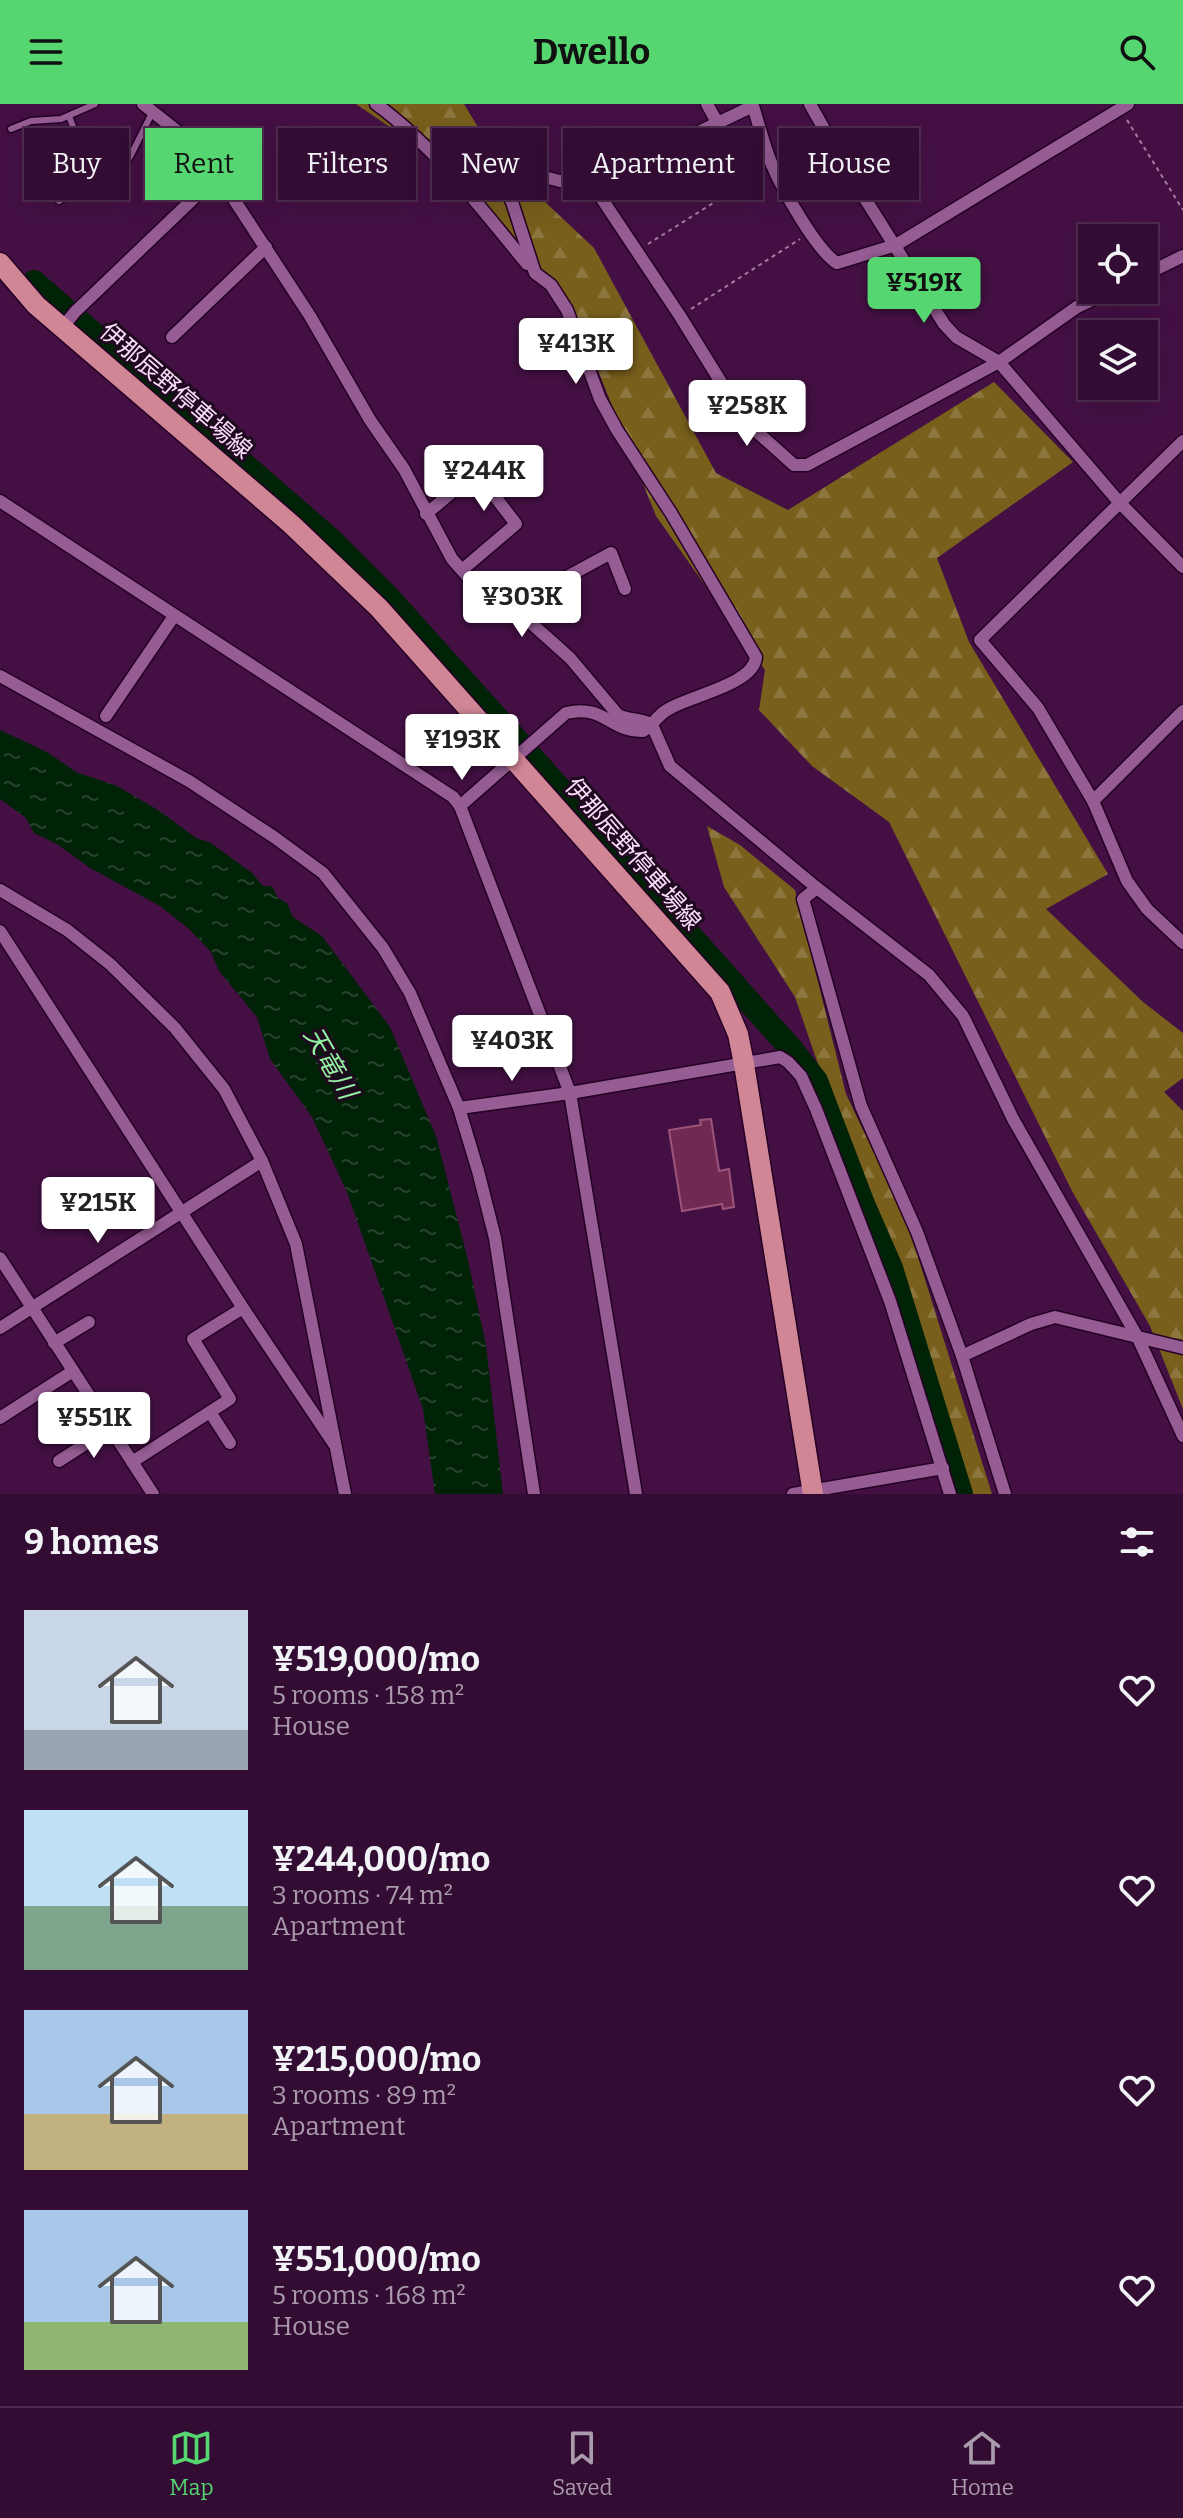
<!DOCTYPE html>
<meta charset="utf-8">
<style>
:root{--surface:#330c33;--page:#3b153b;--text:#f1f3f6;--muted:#a99bac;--line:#4e2c4e;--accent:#56d671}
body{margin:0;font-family:Bitter,"Noto Sans JP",serif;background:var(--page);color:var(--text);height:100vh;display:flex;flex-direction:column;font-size:30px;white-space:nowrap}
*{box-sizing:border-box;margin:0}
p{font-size:26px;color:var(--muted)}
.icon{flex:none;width:44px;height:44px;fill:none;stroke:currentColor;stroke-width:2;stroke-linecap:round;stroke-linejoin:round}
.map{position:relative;height:1390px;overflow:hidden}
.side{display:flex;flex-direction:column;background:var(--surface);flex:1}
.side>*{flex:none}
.hud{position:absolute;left:24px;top:24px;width:1136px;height:72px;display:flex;gap:16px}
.controls{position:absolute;left:1078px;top:120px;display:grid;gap:16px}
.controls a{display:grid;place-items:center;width:80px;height:80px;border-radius:0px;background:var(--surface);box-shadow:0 8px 32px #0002,0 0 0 2px var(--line);font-size:40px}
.price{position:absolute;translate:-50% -68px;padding:0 18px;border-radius:8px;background:#fff;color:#222;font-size:26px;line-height:52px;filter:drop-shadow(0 2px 4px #0008)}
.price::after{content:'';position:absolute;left:50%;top:48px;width:24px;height:18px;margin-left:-12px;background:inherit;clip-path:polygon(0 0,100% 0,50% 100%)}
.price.on{background:var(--accent);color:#111}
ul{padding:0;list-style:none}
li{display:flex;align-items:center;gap:24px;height:200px;padding:0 24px}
li span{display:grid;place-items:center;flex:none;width:224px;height:160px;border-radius:0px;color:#555}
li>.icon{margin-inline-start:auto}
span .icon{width:96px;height:96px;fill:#fffc;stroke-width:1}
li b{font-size:34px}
h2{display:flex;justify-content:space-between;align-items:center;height:96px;padding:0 24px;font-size:34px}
.chip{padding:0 28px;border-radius:0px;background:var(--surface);box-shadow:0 8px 32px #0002,0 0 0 2px var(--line);font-size:28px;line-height:72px}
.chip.on{background:var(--accent);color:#111}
header{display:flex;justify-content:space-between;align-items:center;height:104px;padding:0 24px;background:var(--accent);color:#111;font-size:36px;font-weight:700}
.tab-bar{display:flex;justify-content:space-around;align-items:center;height:112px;border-top:2px solid var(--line);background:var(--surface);font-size:22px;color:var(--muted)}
.tab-bar a{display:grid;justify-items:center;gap:4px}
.tab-bar .on{color:var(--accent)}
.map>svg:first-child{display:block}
.forest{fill:url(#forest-firs)}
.water{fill:url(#water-ripples)}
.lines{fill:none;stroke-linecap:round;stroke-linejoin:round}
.river{stroke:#002307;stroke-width:24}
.building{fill:#702a52;stroke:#9c547b;stroke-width:2}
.service-casing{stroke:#250025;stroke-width:9}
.minor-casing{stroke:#250025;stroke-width:15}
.primary-casing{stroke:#250025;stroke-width:23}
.path{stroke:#a57ba4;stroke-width:2;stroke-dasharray:4 4;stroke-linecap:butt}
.service{stroke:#965d94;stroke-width:6}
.minor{stroke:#965d94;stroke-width:12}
.primary{stroke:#d18696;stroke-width:20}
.labels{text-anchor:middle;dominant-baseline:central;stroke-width:6;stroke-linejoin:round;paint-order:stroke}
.street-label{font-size:24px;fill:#fdddfc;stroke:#1f091f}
.water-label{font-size:26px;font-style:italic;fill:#93f0a0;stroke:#1f091f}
</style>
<header><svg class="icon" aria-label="menu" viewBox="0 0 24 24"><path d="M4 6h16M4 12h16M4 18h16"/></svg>Dwello<svg class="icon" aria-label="search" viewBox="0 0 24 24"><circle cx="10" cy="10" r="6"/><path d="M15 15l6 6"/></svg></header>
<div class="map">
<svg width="1183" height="1390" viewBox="0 0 1183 1390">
<defs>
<pattern id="forest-firs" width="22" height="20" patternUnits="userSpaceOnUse" patternTransform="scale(2)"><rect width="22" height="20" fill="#785f1c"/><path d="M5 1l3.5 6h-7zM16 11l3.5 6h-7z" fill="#8c763e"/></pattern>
<pattern id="water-ripples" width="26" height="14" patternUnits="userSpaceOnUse" patternTransform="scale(2)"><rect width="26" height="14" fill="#002307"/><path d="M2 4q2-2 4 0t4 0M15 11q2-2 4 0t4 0" fill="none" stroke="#26422c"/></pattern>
</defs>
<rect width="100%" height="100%" fill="#441044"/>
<g class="forest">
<polygon points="356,0 464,0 487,38 526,80 594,144 716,369 788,406 994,278 1073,358 937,454 969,538 1108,770 1046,805 1143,898 1183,929 1183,974 1164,988 1183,1007 1183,1305 1150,1222 1072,1087 889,718 812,662 759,606 765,566 656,412 589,244 456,68"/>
<polygon points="707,722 740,741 795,786 846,990 908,1121 992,1390 968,1390 899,1166 847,1045 795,893 724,783"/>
</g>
<polygon class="water" points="0,626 47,648 76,668 117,682 158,706 196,734 211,739 252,769 263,782 272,782 278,794 287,799 293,813 322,832 390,923 436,1032 467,1152 486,1241 503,1390 435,1390 423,1305 347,1088 312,1013 270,955 257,913 219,867 211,848 189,825 160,802 90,764 57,740 34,729 26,714 0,695"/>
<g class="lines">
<g class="river">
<polyline points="34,178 331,436 388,493 522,642"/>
<polyline points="528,649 793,947 816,977 863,1100 891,1164 961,1390"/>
</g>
</g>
<polygon class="building" points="711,1015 719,1067 729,1065 734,1103 723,1105 722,1100 682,1107 669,1026 701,1021 700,1016"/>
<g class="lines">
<defs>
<g id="service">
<polyline points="11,25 31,17 61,15 95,0"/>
<polyline points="91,71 130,53 152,9"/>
<polyline points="59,97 85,82 91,71 69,12"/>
</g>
<g id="minor">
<path d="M 143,0 C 172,24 196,38 218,71 L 310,212 L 370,316 L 404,365 L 452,455 L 476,482 L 522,511 L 570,554 L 618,611 C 629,617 643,614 652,621 L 670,662 L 817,784 L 929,871 L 963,912 L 1013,1015 L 1138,1234 L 1183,1332"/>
<path d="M 376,0 C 435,43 481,104 527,160"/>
<polyline points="707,0 718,20"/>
<polyline points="810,0 847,66 944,220 956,233 999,258 1119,398 1183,463"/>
<path d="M 596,86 L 615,68 L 753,2 C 759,21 764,42 772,61 C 782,85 817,147 837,159 L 896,141 L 1128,0"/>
<polyline points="1144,171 1183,152"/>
<polyline points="62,224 75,208 218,71"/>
<polyline points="172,233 266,143"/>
<polyline points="1183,337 980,536 1038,604 1093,697 1127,777 1147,805 1183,839"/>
<polyline points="0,397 453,693 460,702 570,989 636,1390"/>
<polyline points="426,410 476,368 516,420 462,466"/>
<polyline points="522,511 563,475 611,449 625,485"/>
<polyline points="0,572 189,677 274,733 323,769 383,844 410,889 459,1004 478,1067 495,1134 534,1390"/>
<polyline points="106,612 174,512"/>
<polyline points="1093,697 1183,607"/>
<path d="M 460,702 L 566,609 C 605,600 610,628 643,627 C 653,621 657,612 667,606 C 688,592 754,581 756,553 L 671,409 L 617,326 L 600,295 L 567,206 L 551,181 L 535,169 L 512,98 L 484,48 L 487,36 L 498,34 L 540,72 L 596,86 L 680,212 L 745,317 L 794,361 L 807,361 L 999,258 L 1077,203 L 1113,186"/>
<polyline points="817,784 803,795 861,1002 917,1128 962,1252 1005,1390"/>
<polyline points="0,786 67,826 110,860 175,924 224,985 262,1057 296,1140 345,1390"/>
<polyline points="0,827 243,1204 334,1340"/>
<polyline points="459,1004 570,989 780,953 788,958 801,972 816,1005 890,1197 950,1390"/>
<polyline points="0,1154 153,1390"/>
<polyline points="0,1224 262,1057"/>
<polyline points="54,1239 89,1218"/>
<polyline points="962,1252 1031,1220 1055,1213 1183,1244"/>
<polyline points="210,1308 230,1339"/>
<polyline points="0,1314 73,1267"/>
<polyline points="59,1357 110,1324"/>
<polyline points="132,1358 230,1295 193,1235 243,1204"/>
<polyline points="793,1390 943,1364"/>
</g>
<polyline id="primary" points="0,159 36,201 291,420 379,504 720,888 738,930 744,960 813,1390"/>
</defs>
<use href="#service" class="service-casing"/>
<use href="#minor" class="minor-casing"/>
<use href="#primary" class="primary-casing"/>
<g class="path">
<polyline points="1127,16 1183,106"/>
<polyline points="648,140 761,69"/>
<polyline points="691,205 800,135"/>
</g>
<use href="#service" class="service"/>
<use href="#minor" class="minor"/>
<use href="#primary" class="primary"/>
</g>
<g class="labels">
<g class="street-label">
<text transform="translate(176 287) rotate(41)">伊那辰野停車場線</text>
<text transform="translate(633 750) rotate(49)">伊那辰野停車場線</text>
</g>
<g class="water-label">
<text transform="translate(330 959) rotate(60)">天竜川</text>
</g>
</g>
</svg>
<div class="controls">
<a><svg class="icon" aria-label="locate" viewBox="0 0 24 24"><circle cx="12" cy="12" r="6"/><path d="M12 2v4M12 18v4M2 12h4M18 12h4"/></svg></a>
<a><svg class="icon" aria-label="layers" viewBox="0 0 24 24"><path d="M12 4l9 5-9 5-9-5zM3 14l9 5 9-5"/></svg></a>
</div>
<b class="price on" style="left:924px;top:221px">¥519K</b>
<b class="price" style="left:576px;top:282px">¥413K</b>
<b class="price" style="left:747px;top:344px">¥258K</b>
<b class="price" style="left:484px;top:409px">¥244K</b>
<b class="price" style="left:522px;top:535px">¥303K</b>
<b class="price" style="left:462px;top:678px">¥193K</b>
<b class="price" style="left:512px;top:979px">¥403K</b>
<b class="price" style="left:98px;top:1141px">¥215K</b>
<b class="price" style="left:94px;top:1356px">¥551K</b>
<div class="hud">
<a class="chip">Buy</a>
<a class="chip on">Rent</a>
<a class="chip">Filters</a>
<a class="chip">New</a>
<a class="chip">Apartment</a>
<a class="chip">House</a>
</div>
</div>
<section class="side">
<h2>9 homes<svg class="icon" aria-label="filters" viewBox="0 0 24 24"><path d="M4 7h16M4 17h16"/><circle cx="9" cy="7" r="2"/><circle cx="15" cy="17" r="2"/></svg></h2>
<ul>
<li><span style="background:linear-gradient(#c9d6e8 75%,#9aa5b1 0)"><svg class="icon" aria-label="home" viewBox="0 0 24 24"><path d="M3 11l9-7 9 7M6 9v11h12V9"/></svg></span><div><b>¥519,000/mo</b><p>5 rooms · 158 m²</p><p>House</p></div><svg class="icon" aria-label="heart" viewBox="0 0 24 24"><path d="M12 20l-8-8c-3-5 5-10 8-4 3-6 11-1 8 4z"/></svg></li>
<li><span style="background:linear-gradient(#bfe0f5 60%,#7fa58c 0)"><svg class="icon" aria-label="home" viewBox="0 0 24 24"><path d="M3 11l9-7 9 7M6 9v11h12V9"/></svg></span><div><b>¥244,000/mo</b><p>3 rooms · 74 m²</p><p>Apartment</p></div><svg class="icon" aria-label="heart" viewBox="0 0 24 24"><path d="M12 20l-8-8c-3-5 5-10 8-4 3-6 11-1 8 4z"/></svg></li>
<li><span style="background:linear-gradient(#a9c7e8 65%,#c2b280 0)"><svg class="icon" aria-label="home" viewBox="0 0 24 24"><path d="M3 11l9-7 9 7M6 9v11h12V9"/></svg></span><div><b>¥215,000/mo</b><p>3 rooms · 89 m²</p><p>Apartment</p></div><svg class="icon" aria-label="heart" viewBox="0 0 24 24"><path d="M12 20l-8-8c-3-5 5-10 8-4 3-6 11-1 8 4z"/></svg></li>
<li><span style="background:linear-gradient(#a9c7e8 70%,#8fb573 0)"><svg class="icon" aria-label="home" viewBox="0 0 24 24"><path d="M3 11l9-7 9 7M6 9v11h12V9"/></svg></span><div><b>¥551,000/mo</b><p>5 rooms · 168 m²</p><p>House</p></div><svg class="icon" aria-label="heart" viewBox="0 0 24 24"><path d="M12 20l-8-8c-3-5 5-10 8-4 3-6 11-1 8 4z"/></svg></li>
</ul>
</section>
<nav class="tab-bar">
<a class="on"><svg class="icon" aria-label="map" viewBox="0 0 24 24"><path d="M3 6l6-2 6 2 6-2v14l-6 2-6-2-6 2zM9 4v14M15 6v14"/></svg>Map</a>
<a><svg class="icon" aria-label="saved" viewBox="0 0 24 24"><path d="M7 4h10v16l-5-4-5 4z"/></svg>Saved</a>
<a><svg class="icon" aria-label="home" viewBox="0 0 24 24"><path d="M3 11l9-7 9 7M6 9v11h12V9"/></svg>Home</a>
</nav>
